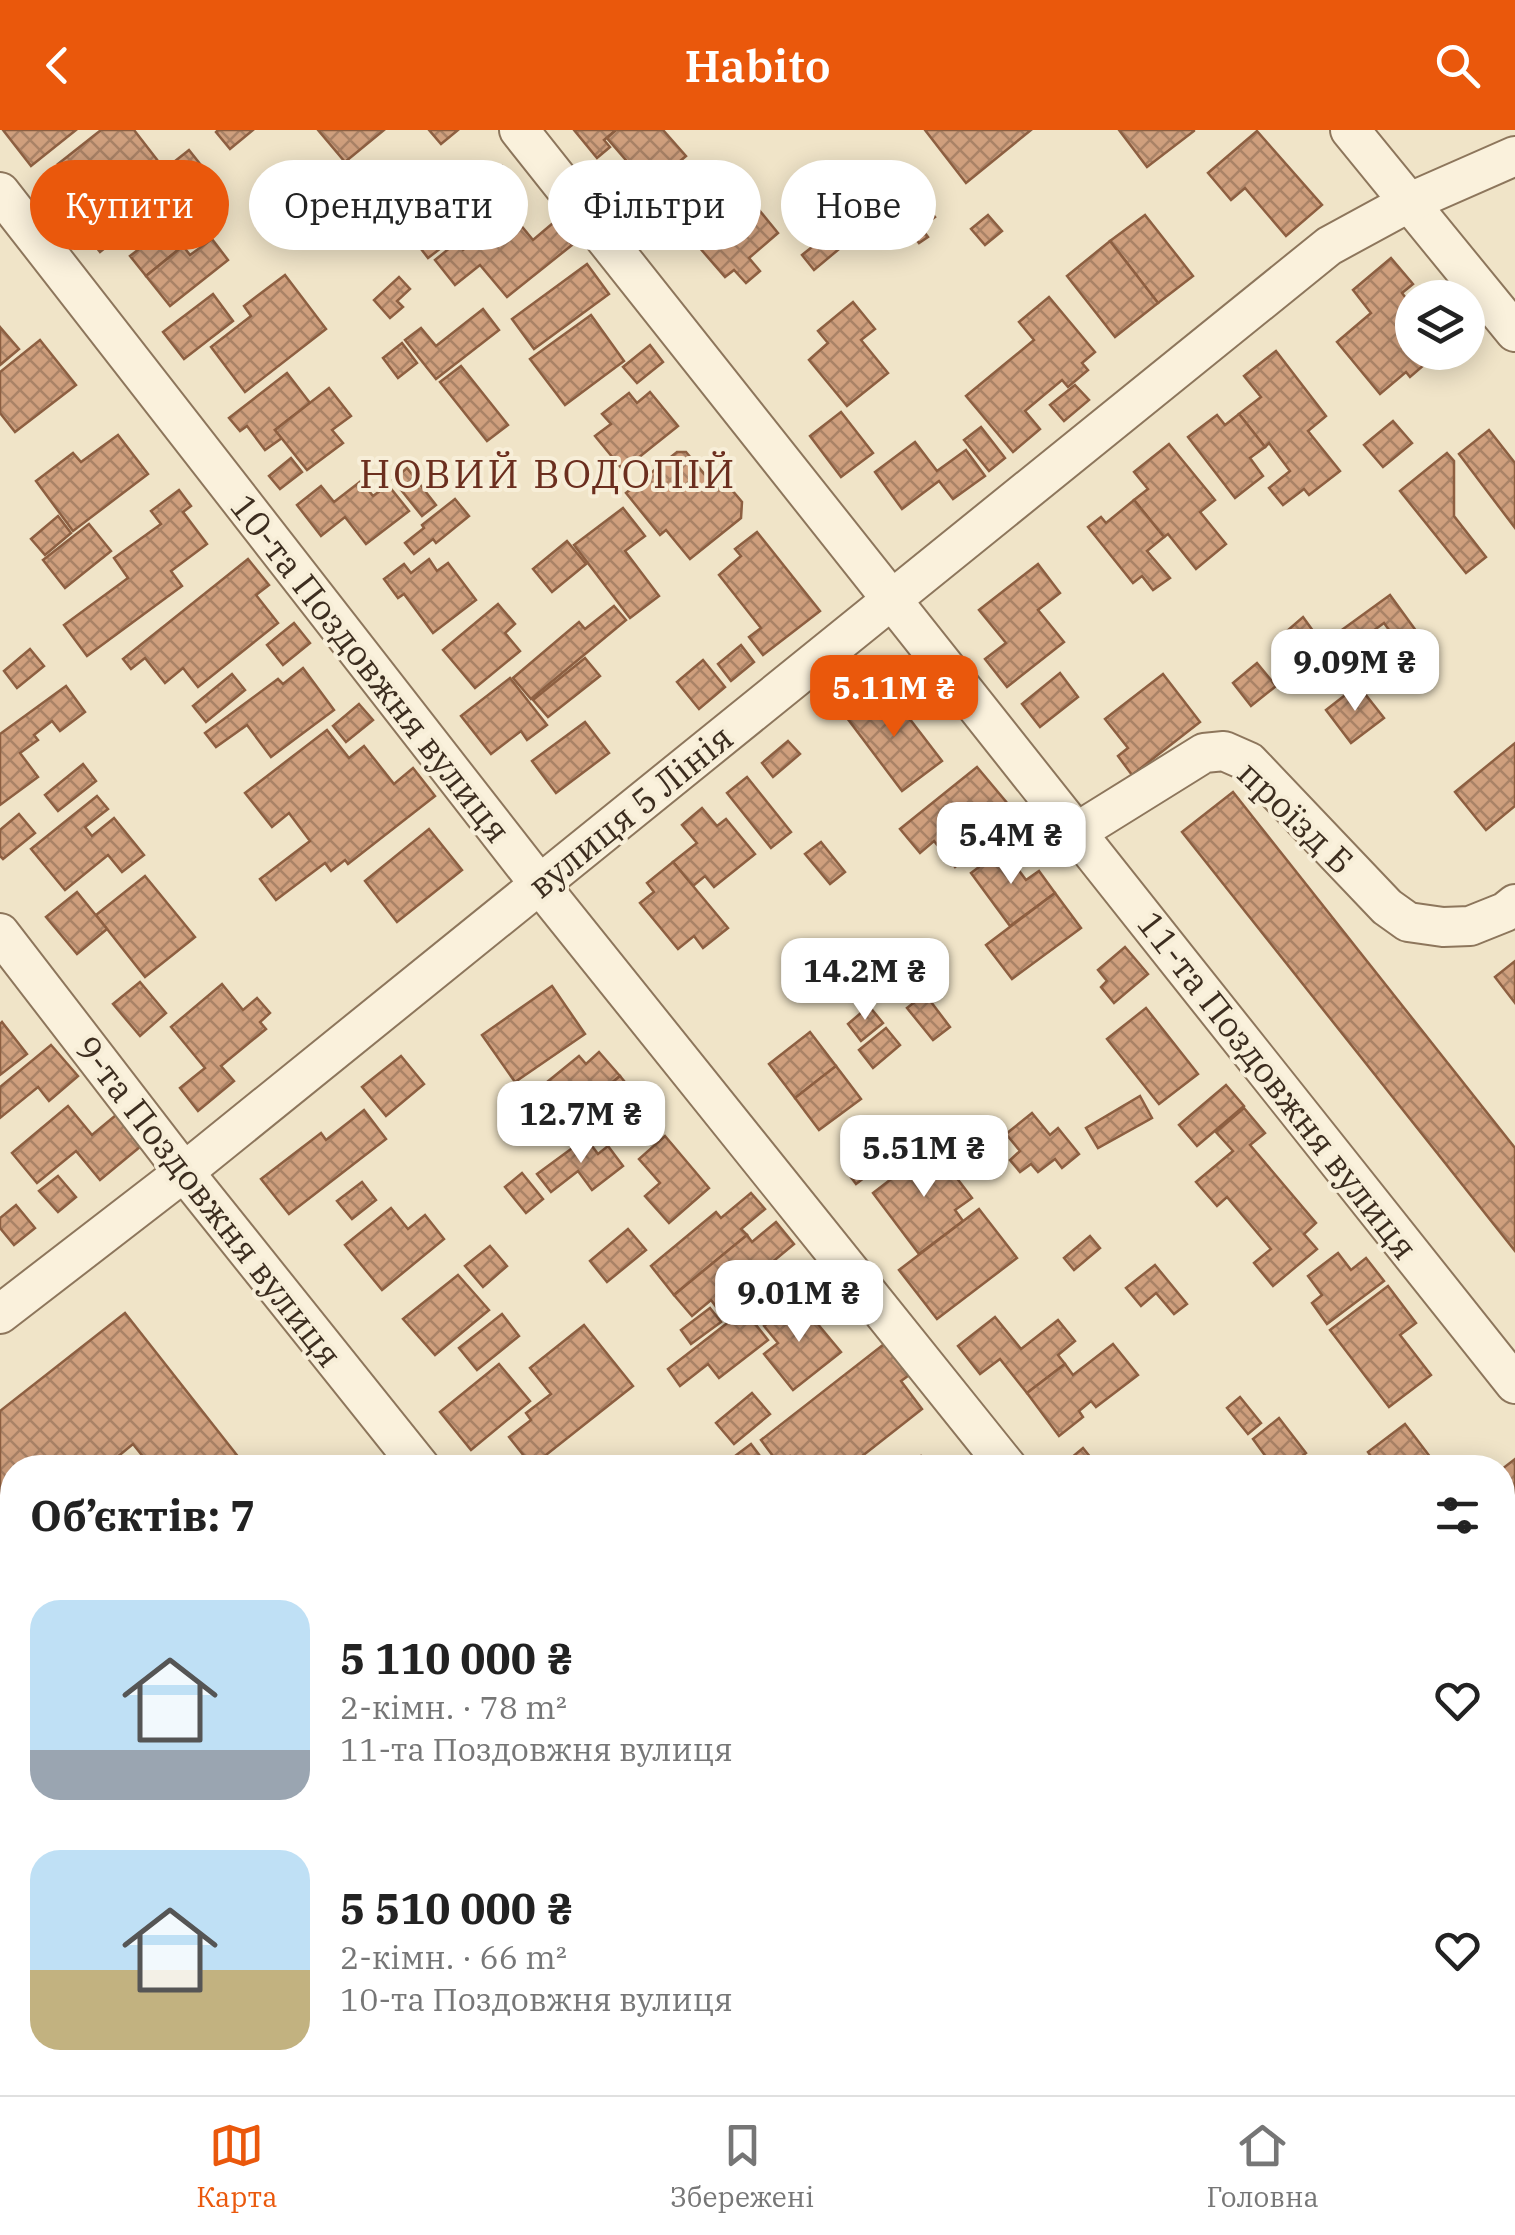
<!DOCTYPE html>
<html lang="uk">
<meta charset="utf-8">
<style>
:root{--surface:#fff;--page:#f2f2f2;--text:#222;--muted:#767676;--line:#e0e0e0;--accent:#ea580c}
body{margin:0;font-family:"IBM Plex Serif",serif;background:var(--page);color:var(--text);height:100vh;display:flex;flex-direction:column;font-size:38px;white-space:nowrap}
*{box-sizing:border-box;margin:0}
p{font-size:32px;color:var(--muted)}
.icon{flex:none;width:55px;height:55px;fill:none;stroke:currentColor;stroke-width:2;stroke-linecap:round;stroke-linejoin:round}
.map{position:relative;flex:1;overflow:hidden}
.sheet{position:absolute;left:0px;top:1325px;width:1515px;height:640px;display:flex;flex-direction:column;background:var(--surface);border-radius:40px 40px 0 0;box-shadow:0 5px 25px #0003}
.sheet>*{flex:none}
.banner{position:absolute;left:30px;top:30px;width:1000px;height:90px;display:flex;gap:20px}
.buttons{position:absolute;left:1395px;top:150px;display:grid;gap:20px}
.buttons a{display:grid;place-items:center;width:90px;height:90px;border-radius:50%;background:var(--surface);box-shadow:0 5px 25px #0003;font-size:50px}
.price{position:absolute;translate:-50% -85px;padding:0 22px;border-radius:20px;background:#fff;color:#222;font-size:32px;line-height:65px;filter:drop-shadow(0 2px 5px #0008)}
.price::after{content:'';position:absolute;left:50%;top:60px;width:30px;height:22px;margin-left:-15px;background:inherit;clip-path:polygon(0 0,100% 0,50% 100%)}
.price.selected{background:var(--accent);color:#fff}
ul{padding:0;list-style:none}
li{display:flex;align-items:center;gap:30px;height:250px;padding:0 30px}
li span{display:grid;place-items:center;flex:none;width:280px;height:200px;border-radius:30px;color:#555}
li>.icon{margin-inline-start:auto}
span .icon{width:120px;height:120px;fill:#fffc;stroke-width:1}
li b{font-size:42px}
h2{display:flex;justify-content:space-between;align-items:center;height:120px;padding:0 30px;font-size:42px}
.pill{padding:0 35px;border-radius:45px;background:var(--surface);box-shadow:0 5px 25px #0003;font-size:35px;line-height:90px}
.pill.selected{background:var(--accent);color:#fff}
header{display:flex;justify-content:space-between;align-items:center;height:130px;padding:0 30px;background:var(--accent);color:#fff;font-size:45px;font-weight:600}
.tabs{display:flex;justify-content:space-around;align-items:center;height:140px;border-top:2px solid var(--line);background:var(--surface);font-size:28px;color:var(--muted)}
.tabs a{display:grid;justify-items:center;gap:5px}
.tabs .selected{color:var(--accent)}
.map>svg:first-child{display:block}
.green{fill:#c9cf9b}
.building{fill:url(#building-cross-hatch);stroke:#8d5f41;stroke-width:2.5}
.lines{fill:none;stroke-linecap:round;stroke-linejoin:round}
.minor-casing{stroke:#8d765c;stroke-width:42}
.minor{stroke:#faf1dc;stroke-width:38}
.labels{text-anchor:middle;dominant-baseline:central;stroke-width:8;stroke-linejoin:round;paint-order:stroke}
.street-label{font-size:35px;fill:#3d2e20;stroke:#f7eed8}
.quarter-label{font-size:40px;letter-spacing:2.5px;fill:#6b2e1e;stroke:#f7eed8}
</style>
<header><svg class="icon" aria-label="back" viewBox="0 0 24 24"><path d="M15 5l-7 7 7 7"/></svg>Habito<svg class="icon" aria-label="search" viewBox="0 0 24 24"><circle cx="10" cy="10" r="6"/><path d="M15 15l6 6"/></svg></header>
<div class="map">
<svg width="1515" height="1965" viewBox="0 0 1515 1965">
<defs>
<pattern id="building-cross-hatch" width="8" height="8" patternUnits="userSpaceOnUse" patternTransform="scale(2.5)"><rect width="8" height="8" fill="#cf9f7d"/><path d="M0 0l8 8M0 8l8-8" fill="none" stroke="#a98266"/></pattern>
</defs>
<rect width="100%" height="100%" fill="#f0e4c8"/>
<polygon class="green" points="0,1455 12,1471 12,1723 0,1706"/>
<g class="building">
<polygon points="3,0 76,0 31,36"/>
<polygon points="101,0 134,0 165,40 121,75 110,61 91,76 58,34"/>
<polygon points="218,0 253,0 230,19 216,2"/>
<polygon points="318,0 384,0 345,32"/>
<polygon points="429,0 458,0 441,14"/>
<polygon points="574,0 616,0 604,10 610,17 597,28"/>
<polygon points="616,0 663,0 686,26 649,57 607,8"/>
<polygon points="925,0 1031,0 966,53"/>
<polygon points="1119,0 1194,0 1194,1 1147,37"/>
<polygon points="1257,1 1322,75 1286,106 1245,58 1231,70 1208,43"/>
<polygon points="189,20 216,54 189,76 206,97 146,146 130,126 152,109 139,92 161,75 173,90 183,82 155,47"/>
<polygon points="470,33 484,51 502,36 519,58 428,128 411,106 444,81 430,63"/>
<polygon points="647,58 663,77 641,95 625,75"/>
<polygon points="913,59 935,87 921,98 928,107 919,113 891,77"/>
<polygon points="288,64 310,90 280,115 258,89"/>
<polygon points="746,64 778,103 749,128 760,141 746,153 734,140 725,147 692,109"/>
<polygon points="115,78 131,97 100,122 85,103"/>
<polygon points="510,82 533,110 553,93 572,115 507,167 480,135 455,155 435,130 457,112 463,120"/>
<polygon points="988,85 1002,101 985,115 971,99"/>
<polygon points="1145,85 1193,146 1158,173 1110,111"/>
<polygon points="827,105 839,119 814,140 802,125"/>
<polygon points="212,109 228,130 170,176 146,146 183,116 190,125"/>
<polygon points="1110,111 1158,173 1115,207 1067,146"/>
<polygon points="1391,128 1413,154 1402,163 1412,176 1412,222 1439,222 1410,247 1406,242 1380,264 1337,212 1371,183 1353,160"/>
<polygon points="587,134 609,164 534,219 512,189"/>
<polygon points="285,145 326,199 245,262 211,217 251,186 244,176"/>
<polygon points="399,147 410,159 397,171 403,177 390,188 374,170"/>
<polygon points="213,164 233,191 184,229 163,202"/>
<polygon points="1049,167 1095,222 1082,233 1088,240 1068,257 1062,250 1025,281 1040,299 1013,322 966,266 1034,210 1019,192"/>
<polygon points="853,172 875,199 861,210 888,243 847,276 809,230 828,213 818,201"/>
<polygon points="483,179 499,200 436,249 405,210 421,198 436,216"/>
<polygon points="591,185 624,231 565,275 530,229"/>
<polygon points="0,197 19,219 0,235"/>
<polygon points="40,210 76,255 15,302 0,283 0,242"/>
<polygon points="402,213 417,233 398,248 383,228"/>
<polygon points="650,215 663,232 637,253 623,237"/>
<polygon points="1276,221 1326,286 1308,301 1340,341 1309,365 1304,359 1283,375 1269,358 1290,341 1269,313 1265,317 1239,284 1261,267 1244,246"/>
<polygon points="461,236 508,295 487,311 440,252"/>
<polygon points="287,243 310,273 275,300 282,308 265,320 247,296 240,301 229,288"/>
<polygon points="1075,255 1089,270 1064,291 1050,275"/>
<polygon points="329,258 351,286 332,300 343,313 307,340 275,300"/>
<polygon points="650,262 678,296 623,340 595,306 611,294 602,284 629,263 637,273"/>
<polygon points="841,282 873,323 841,347 810,306"/>
<polygon points="1239,284 1265,317 1250,328 1263,346 1235,368 1188,307 1217,285 1225,295"/>
<polygon points="1393,291 1412,313 1383,337 1364,315"/>
<polygon points="981,297 1005,328 989,341 964,310"/>
<polygon points="1489,300 1515,333 1515,398 1459,324"/>
<polygon points="118,305 148,344 73,401 36,351 73,323 81,332"/>
<polygon points="915,312 937,341 966,320 985,346 953,369 939,351 902,379 875,342"/>
<polygon points="1169,314 1215,370 1200,382 1226,414 1196,439 1168,404 1164,407 1134,370 1148,359 1134,342"/>
<polygon points="677,322 686,322 716,358 731,359 742,372 741,388 690,429 666,400 660,405 626,363"/>
<polygon points="1447,323 1454,331 1454,386 1486,427 1466,443 1400,361"/>
<polygon points="291,328 302,342 280,359 269,346"/>
<polygon points="407,338 436,375 422,386 393,350"/>
<polygon points="361,351 373,366 388,355 409,381 366,414 345,387 321,406 297,375 321,356 334,372"/>
<polygon points="179,360 191,376 183,382 207,414 171,441 182,456 87,526 64,495 128,448 114,428 161,394 151,381"/>
<polygon points="455,369 469,386 436,413 433,409 414,424 405,413 424,398 422,395"/>
<polygon points="1134,370 1164,407 1147,421 1170,448 1153,460 1142,446 1133,453 1088,397 1101,387 1106,393"/>
<polygon points="623,378 645,406 625,421 659,466 630,488 574,415"/>
<polygon points="58,386 71,403 45,425 31,409"/>
<polygon points="89,394 111,421 65,458 43,430"/>
<polygon points="757,402 820,481 763,525 749,507 761,498 719,445 741,426 735,419"/>
<polygon points="567,411 586,434 552,462 533,439"/>
<polygon points="248,429 269,455 256,465 278,493 198,557 183,538 165,553 145,528 131,539 123,529"/>
<polygon points="429,429 437,441 448,433 476,470 433,503 404,464 398,468 384,449 404,434 411,443"/>
<polygon points="1038,434 1060,463 1038,480 1064,512 1007,557 985,529 1006,513 979,480"/>
<polygon points="1390,465 1422,509 1405,522 1384,493 1340,525 1328,510"/>
<polygon points="498,474 515,494 505,503 520,521 475,558 443,520"/>
<polygon points="614,476 626,490 531,569 513,548 579,492 585,499"/>
<polygon points="1303,487 1329,523 1305,542 1279,508"/>
<polygon points="294,493 310,513 283,535 267,515"/>
<polygon points="741,515 754,532 731,551 718,534"/>
<polygon points="30,519 44,536 17,558 4,541"/>
<polygon points="585,528 600,546 548,587 533,570"/>
<polygon points="703,530 725,557 699,579 677,552"/>
<polygon points="1257,533 1276,556 1251,576 1233,553"/>
<polygon points="303,538 334,580 271,627 247,595 216,617 205,603 278,549 283,554"/>
<polygon points="1060,543 1078,567 1040,597 1022,574"/>
<polygon points="232,544 245,560 206,592 193,576"/>
<polygon points="1163,544 1200,592 1132,645 1118,626 1128,618 1105,589"/>
<polygon points="510,548 547,595 527,610 521,601 491,624 461,586"/>
<polygon points="1358,555 1384,588 1351,613 1326,580"/>
<polygon points="66,556 85,582 60,601 52,591 34,605 38,610 20,623 38,647 0,675 0,604"/>
<polygon points="886,558 942,631 902,661 847,588"/>
<polygon points="359,574 373,590 346,612 333,596"/>
<polygon points="585,592 609,623 556,663 532,631"/>
<polygon points="327,600 349,628 364,616 394,654 413,638 435,666 348,734 345,730 331,741 325,733 276,770 260,749 310,711 289,683 272,697 245,663"/>
<polygon points="788,611 800,624 773,647 762,633"/>
<polygon points="1515,613 1515,676 1486,700 1455,662"/>
<polygon points="83,634 96,651 58,681 45,665"/>
<polygon points="977,637 1018,686 955,737 934,711 920,723 900,699"/>
<polygon points="747,647 791,702 771,718 727,663"/>
<polygon points="1233,662 1515,1018 1515,1121 1182,702"/>
<polygon points="97,666 108,679 85,697 92,706 114,688 144,725 122,742 108,725 65,760 31,719"/>
<polygon points="702,678 717,696 726,689 755,724 714,757 705,746 693,756 673,732 697,713 682,695"/>
<polygon points="19,684 35,703 3,729 0,726 0,700"/>
<polygon points="429,699 462,740 397,792 365,751"/>
<polygon points="821,712 845,742 830,754 805,724"/>
<polygon points="1003,719 1026,750 1039,741 1055,763 1010,796 971,743"/>
<polygon points="673,732 728,798 703,818 694,806 678,819 640,773 654,762 647,753"/>
<polygon points="145,746 195,807 145,847 96,785"/>
<polygon points="77,762 107,799 77,824 46,787"/>
<polygon points="1055,763 1081,798 1012,849 986,815"/>
<polygon points="1125,817 1148,844 1114,873 1101,857 1107,851 1098,840"/>
<polygon points="1515,831 1515,873 1495,847"/>
<polygon points="140,852 166,883 140,906 113,874"/>
<polygon points="222,854 243,880 257,868 270,883 260,892 266,899 221,936 234,951 198,981 180,958 205,938 171,897"/>
<polygon points="552,856 585,904 515,952 482,905"/>
<polygon points="925,864 950,897 933,910 907,878"/>
<polygon points="869,876 883,893 861,911 848,894"/>
<polygon points="1146,878 1198,944 1159,974 1107,909"/>
<polygon points="2,892 27,924 0,945 0,894"/>
<polygon points="886,898 900,915 873,938 859,920"/>
<polygon points="810,902 836,936 795,968 769,934"/>
<polygon points="51,915 78,946 49,971 38,957 0,988 0,957"/>
<polygon points="599,922 620,946 568,989 541,957 579,926 586,934"/>
<polygon points="401,926 424,954 386,986 362,957"/>
<polygon points="836,936 861,969 819,1000 795,968"/>
<polygon points="620,946 638,968 602,998 584,976"/>
<polygon points="1226,955 1244,976 1197,1016 1179,995"/>
<polygon points="1140,966 1152,988 1098,1018 1086,998"/>
<polygon points="68,976 92,1005 116,985 141,1016 100,1050 76,1021 37,1053 12,1023"/>
<polygon points="1244,978 1265,1003 1250,1015 1316,1093 1304,1104 1317,1119 1273,1156 1254,1133 1271,1119 1227,1067 1217,1076 1196,1052 1233,1021 1216,1002"/>
<polygon points="364,980 386,1009 289,1084 261,1049 321,1003 326,1010"/>
<polygon points="1032,983 1050,1005 1058,998 1079,1024 1062,1038 1055,1029 1038,1042 1031,1034 1020,1042 1010,1030 1020,1021 1006,1004"/>
<polygon points="665,1006 709,1058 669,1093 645,1066 660,1053 639,1029"/>
<polygon points="586,1008 598,1024 608,1016 623,1036 592,1060 578,1041 551,1062 537,1044"/>
<polygon points="877,1012 890,1028 856,1054 844,1038"/>
<polygon points="933,1017 972,1068 955,1080 963,1091 919,1124 873,1063"/>
<polygon points="522,1043 543,1069 526,1083 505,1057"/>
<polygon points="58,1046 76,1067 58,1082 39,1061"/>
<polygon points="362,1052 376,1070 352,1089 337,1071"/>
<polygon points="751,1063 765,1079 741,1099 747,1105 674,1165 651,1136 716,1082 721,1088"/>
<polygon points="16,1075 35,1098 14,1115 0,1098 0,1088"/>
<polygon points="391,1078 408,1099 425,1085 444,1109 382,1160 345,1115"/>
<polygon points="979,1079 1017,1128 937,1189 899,1140"/>
<polygon points="776,1092 794,1114 717,1178 711,1170 692,1186 674,1165 747,1105 752,1112"/>
<polygon points="628,1099 646,1120 607,1152 590,1131"/>
<polygon points="1090,1106 1100,1118 1074,1140 1064,1128"/>
<polygon points="490,1116 507,1136 483,1157 465,1136"/>
<polygon points="1338,1123 1351,1140 1366,1128 1384,1151 1327,1194 1312,1173 1322,1165 1308,1146"/>
<polygon points="1155,1135 1187,1174 1174,1184 1156,1163 1141,1176 1126,1158"/>
<polygon points="458,1145 489,1180 435,1225 403,1189"/>
<polygon points="1388,1156 1416,1193 1400,1205 1431,1245 1389,1277 1330,1200"/>
<polygon points="797,1169 841,1222 793,1260 764,1224 778,1213 764,1196"/>
<polygon points="710,1178 721,1192 691,1214 681,1200"/>
<polygon points="744,1180 768,1210 719,1248 708,1234 680,1256 668,1239"/>
<polygon points="125,1183 247,1338 152,1338 133,1314 104,1338 12,1338 12,1383 0,1367 0,1281"/>
<polygon points="502,1184 519,1206 477,1240 459,1218"/>
<polygon points="995,1187 1021,1219 1058,1190 1075,1211 1058,1225 1065,1234 1027,1263 1000,1229 980,1244 958,1216"/>
<polygon points="584,1195 633,1256 532,1336 509,1307 531,1290 526,1283 551,1264 530,1238"/>
<polygon points="888,1211 912,1243 901,1251 922,1279 847,1338 799,1338 790,1326 779,1334 761,1310"/>
<polygon points="1113,1214 1138,1245 1096,1277 1091,1271 1079,1281 1083,1287 1059,1306 1027,1263 1065,1234 1073,1245"/>
<polygon points="499,1234 530,1271 471,1320 440,1282"/>
<polygon points="752,1263 770,1284 734,1314 716,1293"/>
<polygon points="1240,1267 1261,1293 1248,1304 1227,1278"/>
<polygon points="1279,1288 1306,1323 1288,1338 1274,1338 1253,1309"/>
<polygon points="1405,1294 1431,1328 1419,1338 1402,1338 1399,1334 1394,1338 1379,1338 1368,1322"/>
<polygon points="751,1314 769,1338 725,1338 723,1335"/>
<polygon points="1083,1318 1099,1338 1059,1338"/>
<polygon points="921,1326 931,1338 906,1338"/>
<polygon points="1515,1329 1515,1366 1502,1376 1502,1339"/>
<polygon points="1515,1400 1515,1494 1502,1504 1502,1409"/>
<polygon points="1515,1623 1515,1667 1502,1650 1502,1633"/>
<polygon points="1515,1691 1515,1731 1502,1741 1502,1701"/>
<polygon points="1515,1808 1515,1864 1509,1869 1502,1861 1502,1818"/>
<polygon points="1515,1870 1515,1903 1510,1907 1502,1897 1502,1880"/>
<polygon points="8,1937 12,1942 12,1952 21,1952 31,1965 0,1965 0,1943"/>
<polygon points="261,1952 328,1952 312,1965 271,1965"/>
<polygon points="1312,1952 1381,1952 1364,1965 1321,1965"/>
</g>
<g class="lines">
<defs>
<g id="minor">
<path d="M 519,0 C 849,419 1183,836 1515,1254"/>
<polyline points="1350,0 1515,202"/>
<polyline points="0,62 540,755 1008,1338"/>
<polyline points="1077,702 1204,623 1224,621 1249,632 1387,777 1408,792 1443,797 1470,796 1505,782 1515,774"/>
<polyline points="0,803 184,1042 421,1338"/>
<polyline points="0,1184 184,1042 1329,116 1408,73 1515,26"/>
<polyline points="1502,1552 1515,1542"/>
<polyline points="0,1808 12,1824"/>
<polyline points="0,1863 12,1853"/>
<polyline points="112,1952 122,1965"/>
<polyline points="915,1952 925,1965"/>
<polyline points="1498,1952 1508,1965"/>
<polyline points="996,1965 1012,1952"/>
</g>
</defs>
<use href="#minor" class="minor-casing"/>
<use href="#minor" class="minor"/>
</g>
<g class="labels">
<g class="street-label">
<text transform="translate(371 538) rotate(52)">10-та Поздовжня вулиця</text>
<text transform="translate(630 681) rotate(-39)">вулиця 5 Лінія</text>
<text transform="translate(1296 687) rotate(44)">проїзд Б</text>
<text transform="translate(1278 955) rotate(52)">11-та Поздовжня вулиця</text>
<text transform="translate(209 1071) rotate(52)">9-та Поздовжня вулиця</text>
</g>
<g class="quarter-label">
<text x="548" y="343">НОВИЙ ВОДОПІЙ</text>
</g>
</g>
</svg>
<div class="buttons">
<a><svg class="icon" aria-label="layers" viewBox="0 0 24 24"><path d="M12 4l9 5-9 5-9-5zM3 14l9 5 9-5"/></svg></a>
</div>
<b class="price" style="left:1355px;top:584px">9.09M ₴</b>
<b class="price selected" style="left:894px;top:610px">5.11M ₴</b>
<b class="price" style="left:1011px;top:757px">5.4M ₴</b>
<b class="price" style="left:865px;top:893px">14.2M ₴</b>
<b class="price" style="left:581px;top:1036px">12.7M ₴</b>
<b class="price" style="left:924px;top:1070px">5.51M ₴</b>
<b class="price" style="left:799px;top:1215px">9.01M ₴</b>
<div class="banner">
<a class="pill selected">Купити</a>
<a class="pill">Орендувати</a>
<a class="pill">Фільтри</a>
<a class="pill">Нове</a>
</div>
<section class="sheet">
<h2>Об’єктів: 7<svg class="icon" aria-label="filters" viewBox="0 0 24 24"><path d="M4 7h16M4 17h16"/><circle cx="9" cy="7" r="2"/><circle cx="15" cy="17" r="2"/></svg></h2>
<ul>
<li><span style="background:linear-gradient(#bfe0f5 75%,#9aa5b1 0)"><svg class="icon" aria-label="home" viewBox="0 0 24 24"><path d="M3 11l9-7 9 7M6 9v11h12V9"/></svg></span><div><b>5 110 000 ₴</b><p>2-кімн. · 78 m²</p><p>11-та Поздовжня вулиця</p></div><svg class="icon" aria-label="heart" viewBox="0 0 24 24"><path d="M12 20l-8-8c-3-5 5-10 8-4 3-6 11-1 8 4z"/></svg></li>
<li><span style="background:linear-gradient(#bfe0f5 60%,#c2b280 0)"><svg class="icon" aria-label="home" viewBox="0 0 24 24"><path d="M3 11l9-7 9 7M6 9v11h12V9"/></svg></span><div><b>5 510 000 ₴</b><p>2-кімн. · 66 m²</p><p>10-та Поздовжня вулиця</p></div><svg class="icon" aria-label="heart" viewBox="0 0 24 24"><path d="M12 20l-8-8c-3-5 5-10 8-4 3-6 11-1 8 4z"/></svg></li>
</ul>
</section>
</div>
<nav class="tabs">
<a class="selected"><svg class="icon" aria-label="map" viewBox="0 0 24 24"><path d="M3 6l6-2 6 2 6-2v14l-6 2-6-2-6 2zM9 4v14M15 6v14"/></svg>Карта</a>
<a><svg class="icon" aria-label="saved" viewBox="0 0 24 24"><path d="M7 4h10v16l-5-4-5 4z"/></svg>Збережені</a>
<a><svg class="icon" aria-label="home" viewBox="0 0 24 24"><path d="M3 11l9-7 9 7M6 9v11h12V9"/></svg>Головна</a>
</nav>
